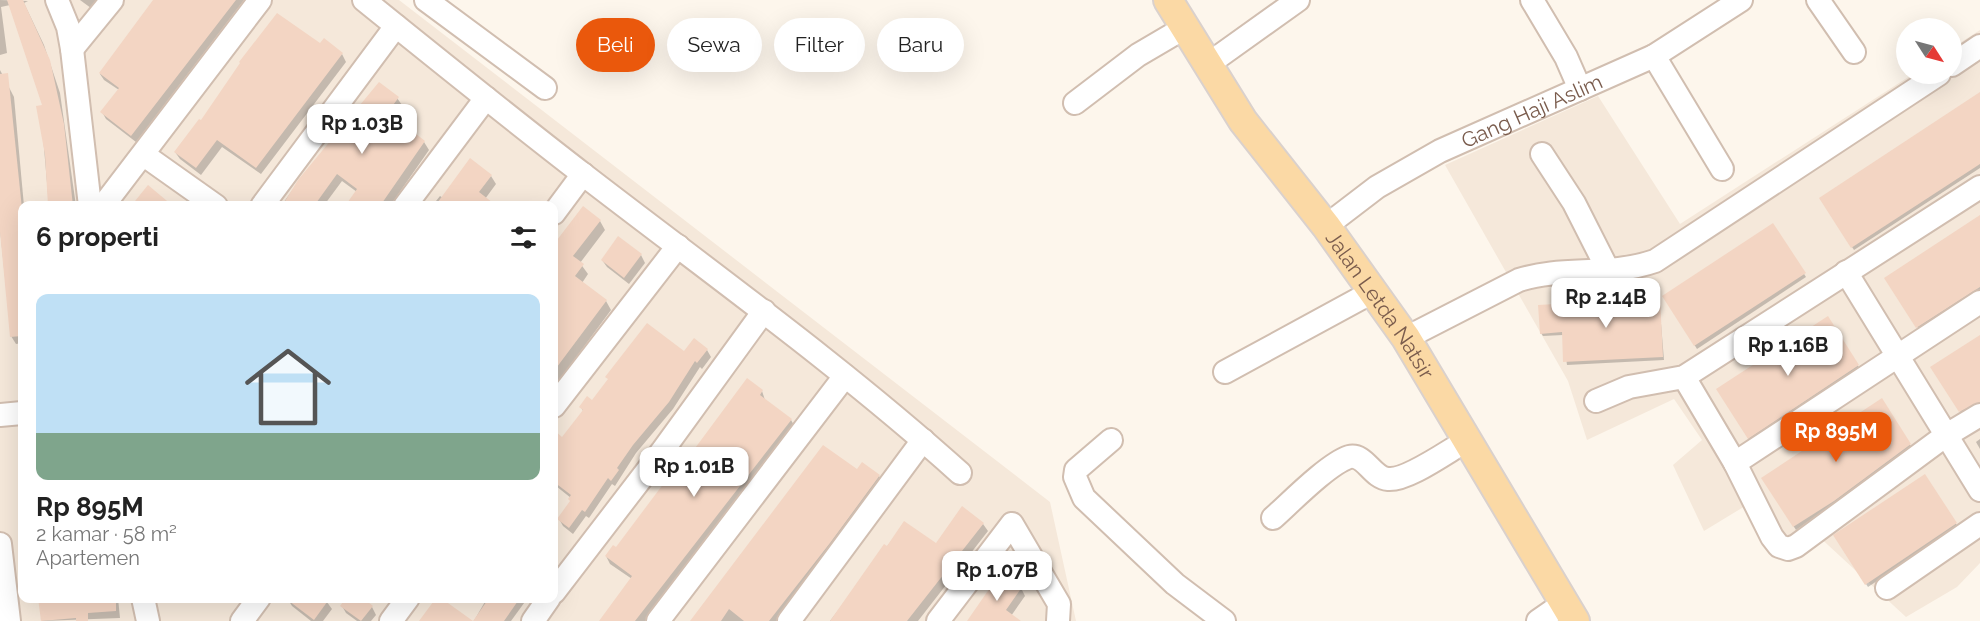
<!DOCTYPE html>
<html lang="id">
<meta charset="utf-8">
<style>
:root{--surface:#fff;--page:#f6f6f6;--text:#222;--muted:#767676;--accent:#ea580c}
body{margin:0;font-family:Raleway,sans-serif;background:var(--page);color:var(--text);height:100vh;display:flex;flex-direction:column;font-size:22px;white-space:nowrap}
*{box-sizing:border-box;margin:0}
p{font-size:20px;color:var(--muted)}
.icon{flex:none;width:33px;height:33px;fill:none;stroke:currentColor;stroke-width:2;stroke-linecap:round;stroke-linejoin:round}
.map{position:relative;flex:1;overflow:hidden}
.side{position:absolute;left:18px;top:201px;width:540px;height:402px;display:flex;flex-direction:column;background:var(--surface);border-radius:12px;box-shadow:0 6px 24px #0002}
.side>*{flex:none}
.banner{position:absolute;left:576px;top:18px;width:570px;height:54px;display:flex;gap:12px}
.needle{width:39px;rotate:126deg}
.tools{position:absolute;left:1896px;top:18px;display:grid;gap:12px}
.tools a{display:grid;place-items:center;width:66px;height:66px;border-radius:50%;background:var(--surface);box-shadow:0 6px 24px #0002;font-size:30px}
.price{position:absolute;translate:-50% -51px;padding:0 14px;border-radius:12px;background:#fff;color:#222;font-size:20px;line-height:39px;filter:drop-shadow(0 2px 3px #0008)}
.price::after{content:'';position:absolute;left:50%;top:36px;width:18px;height:14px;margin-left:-9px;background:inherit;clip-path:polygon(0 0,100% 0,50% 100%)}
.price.on{background:var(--accent);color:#fff}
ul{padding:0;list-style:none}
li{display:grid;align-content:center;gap:12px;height:318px;padding:0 18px}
li span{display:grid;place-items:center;height:186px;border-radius:12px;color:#555}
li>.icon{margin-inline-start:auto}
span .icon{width:108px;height:108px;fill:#fffc;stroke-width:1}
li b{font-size:26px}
h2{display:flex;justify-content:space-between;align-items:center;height:72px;padding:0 18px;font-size:26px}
.pill{padding:0 21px;border-radius:27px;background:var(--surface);box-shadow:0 6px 24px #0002;font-size:21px;line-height:54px}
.pill.on{background:var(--accent);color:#fff}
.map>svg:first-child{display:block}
.residential{fill:#f5e8da;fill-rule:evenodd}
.shadow{fill:#0003}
.building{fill:#f3d5c3}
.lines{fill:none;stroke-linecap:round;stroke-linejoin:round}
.minor-casing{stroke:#d1beb0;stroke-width:26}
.major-casing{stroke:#dad1cd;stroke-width:32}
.minor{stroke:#fff;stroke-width:22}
.major{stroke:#fbd9a5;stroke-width:28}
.labels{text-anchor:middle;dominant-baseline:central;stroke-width:4.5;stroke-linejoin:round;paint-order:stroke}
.street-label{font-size:21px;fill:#7a5c4d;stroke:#fffaf3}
</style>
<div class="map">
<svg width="1980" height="621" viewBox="0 0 1980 621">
<rect width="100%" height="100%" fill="#fdf6ec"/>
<g class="residential">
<path d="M 0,0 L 399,0 L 1050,502 L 1076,621 L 0,621 ZM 22,206 L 554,206 L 554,598 L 22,598 Z"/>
<polygon points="1980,30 1980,563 1957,587 1906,617 1815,533 1789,546 1755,500 1704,531 1673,465 1702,440 1674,399 1587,440 1568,381 1445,165 1598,96 1680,224 1913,74 1952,74 1952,48"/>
</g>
<g class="shadow">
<polygon points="0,0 28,1 24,3 44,45 60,93 76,206 49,206 42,125 44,106 10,5 1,7 7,53 0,55"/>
<polygon points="80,0 104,0 95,11"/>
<polygon points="155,0 244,0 136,142 106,119 102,112 119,90 104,80 100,74"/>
<polygon points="321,45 342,54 346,62 261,174 222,147 201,175 180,159 175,152 201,122"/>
<polygon points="0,70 14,97 24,206 22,343 16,344 11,336 0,229"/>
<polygon points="1980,94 1980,168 1854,250 1821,199"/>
<polygon points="397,98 402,105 393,118 424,142 429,150 390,206 347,206 357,192 342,181 325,204 327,206 281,206 299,181"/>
<polygon points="491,176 496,184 485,199 494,206 432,206 440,196 443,198"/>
<polygon points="584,208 600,221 605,230 580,263 588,274 582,283 606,301 611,310 560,379 564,386 554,397 554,247"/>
<polygon points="1980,217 1980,291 1920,331 1886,279"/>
<polygon points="1773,225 1806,277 1697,349 1664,297"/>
<polygon points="641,255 645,263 629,284 607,267 602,260"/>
<polygon points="1659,299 1664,360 1567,365 1563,335 1543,336 1541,333"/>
<polygon points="1827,318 1860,369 1750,441 1718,390"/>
<polygon points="1980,336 1980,406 1962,414 1932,367"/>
<polygon points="707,350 711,357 702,369 700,367 673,409 636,453 615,486 612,484 589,518 586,516 573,534 563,526 559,519 571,502 571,498 556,486 554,489 554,441 558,435 563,439 583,411 581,407 684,353"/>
<polygon points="762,391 765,400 791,420 795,427 645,621 604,621 632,579 610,564 606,556 616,549 670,484"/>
<polygon points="1882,401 1912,448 1796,530 1763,478"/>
<polygon points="1980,439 1980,449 1976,442"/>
<polygon points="857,471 879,476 883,483 776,621 692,621"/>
<polygon points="1925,476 1958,527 1868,587 1835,536"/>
<polygon points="905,523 936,545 983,524 988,531 918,621 830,621"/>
<polygon points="1021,588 1025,596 1011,616 1018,621 968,621"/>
<polygon points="53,598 118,598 120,618 42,621 40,600"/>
<polygon points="287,598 324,598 332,609 323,621 311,621 292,606"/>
<polygon points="487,598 527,598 527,599 511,621 474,621"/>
<polygon points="342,606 372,607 376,615 371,621 357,621 346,613"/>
</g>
<g class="building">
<polygon points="7,0 23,0 50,60 64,124 73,206 48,206 45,155 36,106 42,105"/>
<polygon points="153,0 236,0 131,136 100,112 119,88 99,73"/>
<polygon points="277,13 320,43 324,38 343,53 256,168 217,140 196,168 174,152 199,119 201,120 240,63 239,62"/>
<polygon points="8,73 22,209 22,336 10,337 0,232 0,74"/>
<polygon points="379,82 399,97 388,112 425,141 380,206 345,206 357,189 337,174 314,206 282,206 298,180"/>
<polygon points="1980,92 1980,164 1851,248 1819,198"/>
<polygon points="470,158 492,175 479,192 497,206 435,206"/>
<polygon points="148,185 173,206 131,206"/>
<polygon points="583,206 601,220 573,256 584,264 575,276 607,300 554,371 554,244"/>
<polygon points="1980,215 1980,287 1916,328 1884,278"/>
<polygon points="1773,223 1806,273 1694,346 1662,296"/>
<polygon points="618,236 642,254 624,278 601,260"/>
<polygon points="1660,298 1663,357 1563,362 1562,332 1540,334 1538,305"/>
<polygon points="1828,316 1859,365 1748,439 1716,389"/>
<polygon points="647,323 684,351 694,338 708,349 697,363 695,361 669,402 633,445 617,468 619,470 611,481 608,478 585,512 582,510 569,528 557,519 570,501 568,499 571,495 554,482 554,430 562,437 583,410 579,407 587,396 592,400 608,379 605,377"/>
<polygon points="1980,335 1980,402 1959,412 1930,367"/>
<polygon points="747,378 763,390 760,395 792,419 635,621 599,621 632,576 605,556 613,545 616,547 667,479 670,482"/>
<polygon points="1882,398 1911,444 1834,501 1793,527 1761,478"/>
<polygon points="823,445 857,469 862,462 880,475 830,543 769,621 744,621 729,609 721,621 690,621"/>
<polygon points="1925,474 1957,523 1865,585 1833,535"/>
<polygon points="962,506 984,523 907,621 830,621 884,544 887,546 904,521 936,543"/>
<polygon points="1001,572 1022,587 1006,610 1021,621 967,621"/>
<polygon points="38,598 116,598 116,611 88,613 88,621 76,621 76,618 41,621"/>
<polygon points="285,598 330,598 314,620"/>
<polygon points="346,598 363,598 373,606 361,621 340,606"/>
<polygon points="436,598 441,598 473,621 489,598 520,598 504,621 419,621"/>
</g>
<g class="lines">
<defs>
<g id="minor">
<polyline points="57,0 68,27 72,49 90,206"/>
<path d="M 364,0 C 437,59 510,118 584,175 C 711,273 841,366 960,473"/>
<polyline points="426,0 545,88"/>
<polyline points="1532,0 1566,57 1580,89"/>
<polyline points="1818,0 1854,52"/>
<polyline points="72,49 112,0"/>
<polyline points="1654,56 1722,169"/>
<polyline points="1207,65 1298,0"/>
<polyline points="1952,65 1980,46"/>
<polyline points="1075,103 1138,55 1184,28"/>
<polyline points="1542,154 1574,203 1609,272"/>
<polyline points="144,155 216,206"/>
<polyline points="103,206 260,0"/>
<polyline points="262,206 396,26"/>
<polyline points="405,206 486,98"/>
<polyline points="554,213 583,174"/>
<path id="s1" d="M 1326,226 L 1377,187 L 1440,151 L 1654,56 L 1741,0"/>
<polyline points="1846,272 1980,490"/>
<path d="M 1406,338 L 1519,280 C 1563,266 1608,277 1655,261 L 1939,74"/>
<polyline points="1225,372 1374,291"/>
<polyline points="1684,377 1735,463 1772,537 1779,546 1788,549 1796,546 1945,436 1980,415"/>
<polyline points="1596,401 1629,387 1684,377 1980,187"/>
<polyline points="554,406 678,246"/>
<polyline points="0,415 22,413"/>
<polyline points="1111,440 1076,470 1075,477 1084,498 1175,584 1224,621"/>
<polyline points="1735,463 1980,302"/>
<path d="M 1273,518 C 1291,502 1328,464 1349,457 C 1365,453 1372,478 1388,479 C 1407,481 1448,451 1466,441"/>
<polyline points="0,544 9,621"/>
<polyline points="1887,588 1980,524"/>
<polyline points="554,592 663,450 764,311"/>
<polyline points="143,598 148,621"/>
<polyline points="242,621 259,598"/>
<polyline points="391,621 408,598"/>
<polyline points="533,621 549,598"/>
<polyline points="658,621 845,376"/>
<polyline points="789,621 923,440"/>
<polyline points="938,621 1012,524 1059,604 1058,621"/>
<polyline points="1538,621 1564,603"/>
</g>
<g id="major">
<path id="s2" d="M 1168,0 L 1243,121 L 1326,226 L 1406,338 L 1575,621"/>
</g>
</defs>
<use href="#minor" class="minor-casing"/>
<use href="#major" class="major-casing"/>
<use href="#minor" class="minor"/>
<use href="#major" class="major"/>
</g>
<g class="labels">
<g class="street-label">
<text stroke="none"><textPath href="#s1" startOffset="237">Gang Haji Aslim</textPath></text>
<text stroke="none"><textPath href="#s2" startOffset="372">Jalan Letda Natsir</textPath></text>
</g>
</g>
</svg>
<div class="tools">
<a><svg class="needle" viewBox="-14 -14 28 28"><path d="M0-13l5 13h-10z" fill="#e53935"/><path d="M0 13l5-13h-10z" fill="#767676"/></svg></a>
</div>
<b class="price" style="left:362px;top:155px">Rp 1.03B</b>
<b class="price" style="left:1606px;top:329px">Rp 2.14B</b>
<b class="price" style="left:1788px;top:377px">Rp 1.16B</b>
<b class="price on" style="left:1836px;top:463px">Rp 895M</b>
<b class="price" style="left:694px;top:498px">Rp 1.01B</b>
<b class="price" style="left:997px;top:602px">Rp 1.07B</b>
<div class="banner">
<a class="pill on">Beli</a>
<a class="pill">Sewa</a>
<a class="pill">Filter</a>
<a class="pill">Baru</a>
</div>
<section class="side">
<h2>6 properti<svg class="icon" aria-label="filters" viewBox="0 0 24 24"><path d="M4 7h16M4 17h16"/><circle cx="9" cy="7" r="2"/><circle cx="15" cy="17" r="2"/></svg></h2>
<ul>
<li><span style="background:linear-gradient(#bfe0f5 75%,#7fa58c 0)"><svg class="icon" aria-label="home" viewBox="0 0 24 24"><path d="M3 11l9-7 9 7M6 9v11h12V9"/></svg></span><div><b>Rp 895M</b><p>2 kamar · 58 m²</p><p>Apartemen</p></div></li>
</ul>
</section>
</div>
